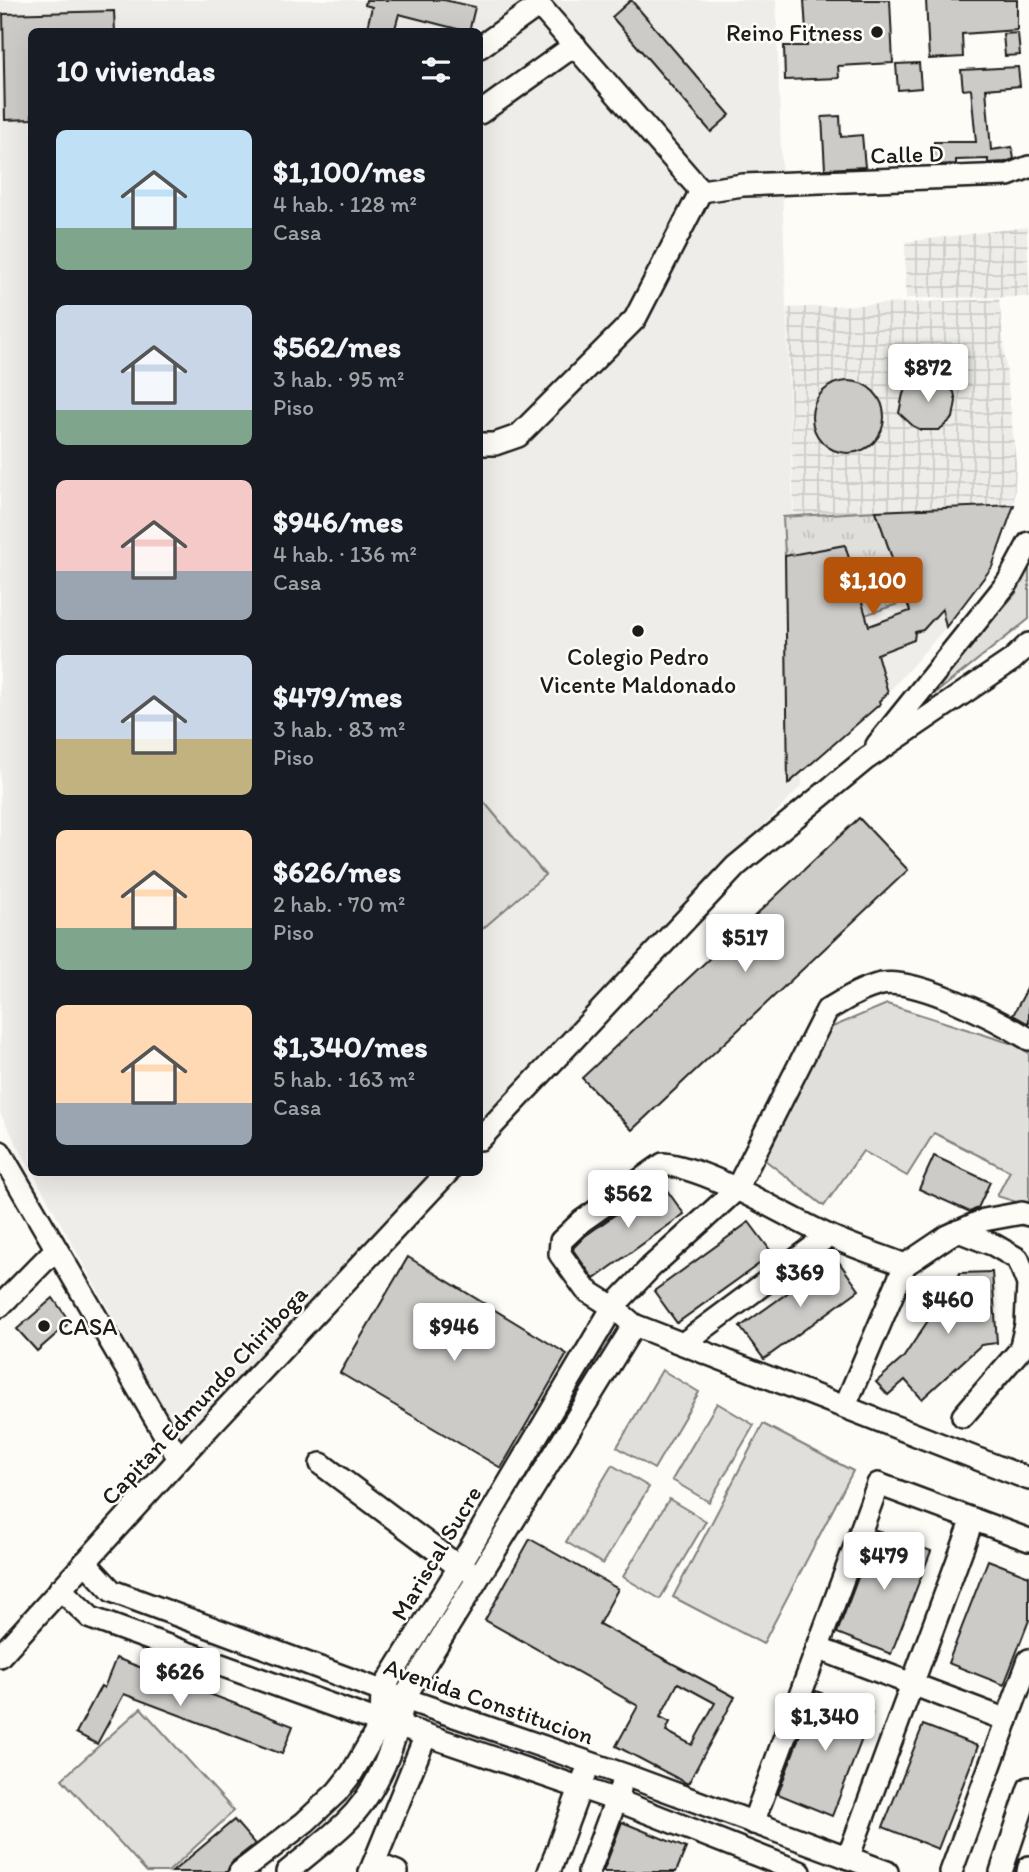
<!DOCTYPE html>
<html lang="es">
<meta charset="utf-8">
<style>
:root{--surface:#171b24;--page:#20242c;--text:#f1f3f6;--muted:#9ea1a6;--accent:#b45309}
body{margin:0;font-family:Itim,sans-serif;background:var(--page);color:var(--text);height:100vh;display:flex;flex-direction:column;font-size:26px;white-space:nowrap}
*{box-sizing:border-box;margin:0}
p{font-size:23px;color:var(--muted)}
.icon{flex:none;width:38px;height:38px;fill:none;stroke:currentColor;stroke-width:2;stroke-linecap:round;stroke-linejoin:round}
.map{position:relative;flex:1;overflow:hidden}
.side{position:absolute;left:28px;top:28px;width:455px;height:1148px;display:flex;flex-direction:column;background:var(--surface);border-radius:10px;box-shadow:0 7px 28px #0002}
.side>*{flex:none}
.price{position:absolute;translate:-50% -60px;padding:0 16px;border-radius:7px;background:#fff;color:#222;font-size:23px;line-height:46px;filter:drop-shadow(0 2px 4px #0008)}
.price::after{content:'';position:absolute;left:50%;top:42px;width:21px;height:16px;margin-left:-10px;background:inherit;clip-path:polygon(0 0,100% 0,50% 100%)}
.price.active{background:var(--accent);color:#fff}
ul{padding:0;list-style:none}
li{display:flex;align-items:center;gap:21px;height:175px;padding:0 28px}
li span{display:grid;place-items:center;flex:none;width:196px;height:140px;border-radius:10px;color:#555}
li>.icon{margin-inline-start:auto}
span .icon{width:84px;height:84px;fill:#fffc;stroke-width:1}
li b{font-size:30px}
h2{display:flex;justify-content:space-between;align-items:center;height:84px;padding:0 28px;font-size:30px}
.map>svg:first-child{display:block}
.built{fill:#eeede9}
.industrial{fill:url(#industrial-grid)}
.grass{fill:url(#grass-tufts);stroke:#7e7e7c;stroke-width:2}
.green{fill:#e0dfdb;stroke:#7e7e7c;stroke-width:2}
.building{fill:#cccbc8;stroke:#1c1c1c;stroke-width:2;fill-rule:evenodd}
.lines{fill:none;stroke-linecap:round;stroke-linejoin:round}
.minor-casing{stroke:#1c1c1c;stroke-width:26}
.path{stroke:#1c1c1c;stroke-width:3.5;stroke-dasharray:7 5;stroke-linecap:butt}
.minor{stroke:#fdfcf7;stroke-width:21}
.poi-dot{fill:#1c1c1c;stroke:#fdfcf7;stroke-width:2.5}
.labels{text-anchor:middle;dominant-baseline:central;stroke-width:5;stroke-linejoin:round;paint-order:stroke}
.poi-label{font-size:24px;fill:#1c1c1c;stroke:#fdfcf7;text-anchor:end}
.street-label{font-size:24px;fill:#1c1c1c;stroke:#fdfcf7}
</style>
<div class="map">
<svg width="1029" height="1872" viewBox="0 0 1029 1872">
<defs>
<pattern id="industrial-grid" width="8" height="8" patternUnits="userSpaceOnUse" patternTransform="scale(1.75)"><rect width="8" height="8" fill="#eeede9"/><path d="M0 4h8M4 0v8" fill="none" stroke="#cccbc7"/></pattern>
<pattern id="grass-tufts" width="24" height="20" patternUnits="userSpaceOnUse" patternTransform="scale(1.75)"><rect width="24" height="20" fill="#e0dfdb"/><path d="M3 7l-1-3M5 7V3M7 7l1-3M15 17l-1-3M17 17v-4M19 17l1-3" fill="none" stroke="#c0bfbb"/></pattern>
</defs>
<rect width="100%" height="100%" fill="#fdfcf7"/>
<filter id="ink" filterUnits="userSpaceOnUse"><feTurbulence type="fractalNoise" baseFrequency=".0143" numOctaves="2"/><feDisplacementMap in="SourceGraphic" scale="14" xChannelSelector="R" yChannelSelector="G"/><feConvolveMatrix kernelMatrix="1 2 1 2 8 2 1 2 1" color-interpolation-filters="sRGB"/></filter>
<g filter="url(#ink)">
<g class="built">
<polygon points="0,0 776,0 802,785 480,1125 480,32 32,32 31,1170 0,1113"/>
<polygon points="937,589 946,627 888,693 865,615"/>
<polygon points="33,1173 434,1173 181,1440"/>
</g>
<g class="industrial">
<polygon points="1027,227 1029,297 906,298 905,242"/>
<polygon points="999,299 1016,463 1014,505 794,516 787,308"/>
</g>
<polygon class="grass" points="876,511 907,601 865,615 785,556 783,517"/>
<g class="green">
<polygon points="1029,563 1029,619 913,711 1016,593"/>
<polygon points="480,797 545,875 480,931"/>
<polygon points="887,1004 1013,1044 1029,1053 1029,1206 997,1196 1010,1171 934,1133 907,1176 863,1151 824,1206 765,1160 830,1028"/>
<polygon points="662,1370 699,1392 654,1469 617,1447"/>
<polygon points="717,1403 754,1425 709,1502 672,1480"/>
<polygon points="763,1424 853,1471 763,1644 673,1597"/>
<polygon points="612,1465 649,1487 603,1564 566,1542"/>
<polygon points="669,1499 706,1521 660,1599 623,1577"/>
<polygon points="141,1708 234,1811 168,1872 147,1872 62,1779"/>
</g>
<g class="building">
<polygon points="366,0 444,0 475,7 469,32 399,14 394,32 366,32 372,7 365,5"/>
<polygon points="631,0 730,115 711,132 612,17"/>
<polygon points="804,0 890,0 893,63 838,66 839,78 785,80 784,46 807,46"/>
<polygon points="926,0 1017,0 1017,30 962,34 963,57 929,59"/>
<polygon points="114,11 115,32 32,32 32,119 5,120 3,14"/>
<polygon points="1018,33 1020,55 1005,56 1003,34"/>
<polygon points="919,63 921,88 898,90 896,64"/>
<polygon points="1018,67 1020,86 986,89 991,150 1012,147 1014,159 1005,162 988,163 988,159 956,160 956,164 934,165 934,142 976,142 971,89 963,90 961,70"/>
<polygon points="840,116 841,137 862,135 865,167 825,169 822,117"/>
<polygon points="924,377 941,380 954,392 956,401 953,418 939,430 921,430 913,426 899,413 903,394 908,386"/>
<circle cx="848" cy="417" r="36"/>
<polygon points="1014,505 992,567 964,604 946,627 942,609 923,630 915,632 914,640 877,654 888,693 879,701 880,704 788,784 785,556 845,545 869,626 910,611 876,511"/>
<polygon points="859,818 908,870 632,1130 582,1078"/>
<polygon points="1029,985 1029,1024 1013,1015"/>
<polygon points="934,1156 990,1182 978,1208 970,1212 919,1189"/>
<polygon points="661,1182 684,1214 594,1279 573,1250 574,1247 585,1236"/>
<polygon points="749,1222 773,1254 677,1323 654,1291"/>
<polygon points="408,1257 567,1354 501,1468 340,1373"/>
<polygon points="836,1258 859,1290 764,1359 740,1327"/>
<polygon points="992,1272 997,1343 981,1345 922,1399 905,1380 888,1395 876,1382 903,1358 960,1273"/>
<polygon points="53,1298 70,1322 37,1351 17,1329"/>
<polygon points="876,1530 931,1551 891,1654 837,1633"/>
<path d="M 530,1539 L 618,1589 L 599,1624 L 735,1697 L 688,1784 L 616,1746 L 638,1706 L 485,1620 ZM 678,1683 L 715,1703 L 692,1745 L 666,1731 L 670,1722 L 660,1717 Z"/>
<polygon points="988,1560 1029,1576 1029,1620 1004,1685 948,1663"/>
<polygon points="116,1658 293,1726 282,1754 124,1694 97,1744 76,1733 101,1686 104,1688"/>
<polygon points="816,1691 872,1713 832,1816 778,1794"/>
<polygon points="923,1725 978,1746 938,1849 883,1827"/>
<polygon points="234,1820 255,1844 232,1862 227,1872 172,1872"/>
<polygon points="622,1822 686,1848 676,1872 603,1872"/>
</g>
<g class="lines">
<defs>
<g id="minor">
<polyline points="480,47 539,5 701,191 743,185 1008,175 1029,167"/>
<polyline points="480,113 575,45"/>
<polyline points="480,444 495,444 518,436 635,319 701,191"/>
<polyline points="877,745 1008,582 1029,543"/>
<polyline points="480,1139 736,866 866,759 1012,660 1029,644"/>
<polyline points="0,1152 179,1459"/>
<polyline points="958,1231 994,1245 1018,1259 1028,1284 1026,1325 1020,1350 963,1416"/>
<path d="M 905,1265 C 879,1255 851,1246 825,1234 C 779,1213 711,1169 663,1164 L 582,1221 L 561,1241 L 560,1254 L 586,1290 L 613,1307 L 634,1325 L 1029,1479"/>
<polyline points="0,1306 56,1249"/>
<polyline points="684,1343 828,1236"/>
<polyline points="845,1406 905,1265 948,1236 984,1220 1022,1213 1029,1215"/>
<polyline points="321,1464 459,1567 472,1572"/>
<polyline points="85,1562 112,1591 382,1691 625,1775 887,1872"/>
<polyline points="60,1589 91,1618 381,1723 400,1726 616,1800 800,1872"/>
<polyline points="817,1648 1007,1720"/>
<polyline points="0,1656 179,1459 448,1172"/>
<polyline points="753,1823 878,1484 1029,1540"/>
<polyline points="848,1858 973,1519"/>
<polyline points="374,1863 426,1735"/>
<path d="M 240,1872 L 305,1822 L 337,1792 L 352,1773 L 381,1723 L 382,1691 L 459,1567 L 613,1307 L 651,1267 L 736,1190 L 827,1010 C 844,1000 862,988 882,984 C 918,978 998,1020 1029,1039"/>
<path d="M 287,1872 C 306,1856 327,1840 345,1823 C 378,1792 397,1741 404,1698 L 634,1325"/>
<polyline points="370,1872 374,1863 397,1872"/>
<polyline points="549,1872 585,1775"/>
<polyline points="589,1872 620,1789"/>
<polyline points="951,1872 1029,1660"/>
<polyline points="1001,1872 1029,1788"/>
<polyline points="1028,1872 1029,1867"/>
</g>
</defs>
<use href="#minor" class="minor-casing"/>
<polyline class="path" points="911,1300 932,1310"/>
<use href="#minor" class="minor"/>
</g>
</g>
<g class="poi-dot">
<circle cx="877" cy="32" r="7"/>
<circle cx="638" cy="631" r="7"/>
<circle cx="44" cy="1326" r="7"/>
</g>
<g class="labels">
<g class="poi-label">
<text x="863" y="32">Reino Fitness</text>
<text x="638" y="656" text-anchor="middle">Colegio Pedro<tspan x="638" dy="28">Vicente Maldonado</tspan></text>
<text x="58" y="1326" text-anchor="start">CASA</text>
</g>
<g class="street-label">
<text transform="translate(907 154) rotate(-2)">Calle D</text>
<text transform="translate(204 1395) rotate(-47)">Capitan Edmundo Chiriboga</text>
<text transform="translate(436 1553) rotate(-59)">Mariscal Sucre</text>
<text transform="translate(489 1701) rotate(19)">Avenida Constitucion</text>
</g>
</g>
</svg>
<b class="price" style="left:928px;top:404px">$872</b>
<b class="price active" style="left:873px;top:617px">$1,100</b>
<b class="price" style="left:745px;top:974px">$517</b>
<b class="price" style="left:628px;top:1230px">$562</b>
<b class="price" style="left:800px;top:1309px">$369</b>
<b class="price" style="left:948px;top:1336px">$460</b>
<b class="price" style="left:454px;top:1363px">$946</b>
<b class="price" style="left:884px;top:1592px">$479</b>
<b class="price" style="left:180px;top:1708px">$626</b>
<b class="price" style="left:825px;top:1753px">$1,340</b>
<section class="side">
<h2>10 viviendas<svg class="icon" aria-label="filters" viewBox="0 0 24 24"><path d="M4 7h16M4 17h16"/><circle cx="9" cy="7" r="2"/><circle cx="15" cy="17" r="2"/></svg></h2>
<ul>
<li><span style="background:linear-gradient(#bfe0f5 70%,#7fa58c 0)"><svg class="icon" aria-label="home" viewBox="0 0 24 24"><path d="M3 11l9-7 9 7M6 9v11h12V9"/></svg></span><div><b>$1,100/mes</b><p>4 hab. · 128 m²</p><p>Casa</p></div></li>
<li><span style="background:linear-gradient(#c9d6e8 75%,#7fa58c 0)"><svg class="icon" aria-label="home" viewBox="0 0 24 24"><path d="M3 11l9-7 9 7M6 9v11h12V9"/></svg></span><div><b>$562/mes</b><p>3 hab. · 95 m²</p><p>Piso</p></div></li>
<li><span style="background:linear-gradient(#f6c9c9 65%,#9aa5b1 0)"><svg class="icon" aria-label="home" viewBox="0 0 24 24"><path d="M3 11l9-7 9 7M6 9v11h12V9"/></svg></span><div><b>$946/mes</b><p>4 hab. · 136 m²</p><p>Casa</p></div></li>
<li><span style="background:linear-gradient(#c9d6e8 60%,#c2b280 0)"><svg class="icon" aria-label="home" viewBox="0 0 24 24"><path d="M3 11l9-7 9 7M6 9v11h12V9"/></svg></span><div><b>$479/mes</b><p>3 hab. · 83 m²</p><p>Piso</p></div></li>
<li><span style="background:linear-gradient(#ffd9b3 70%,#7fa58c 0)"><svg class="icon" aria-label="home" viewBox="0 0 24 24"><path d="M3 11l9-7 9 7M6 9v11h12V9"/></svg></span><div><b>$626/mes</b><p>2 hab. · 70 m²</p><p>Piso</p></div></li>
<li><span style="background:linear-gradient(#ffd9b3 70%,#9aa5b1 0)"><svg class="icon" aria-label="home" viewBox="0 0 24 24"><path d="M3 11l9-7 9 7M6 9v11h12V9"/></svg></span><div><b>$1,340/mes</b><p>5 hab. · 163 m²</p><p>Casa</p></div></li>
</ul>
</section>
</div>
